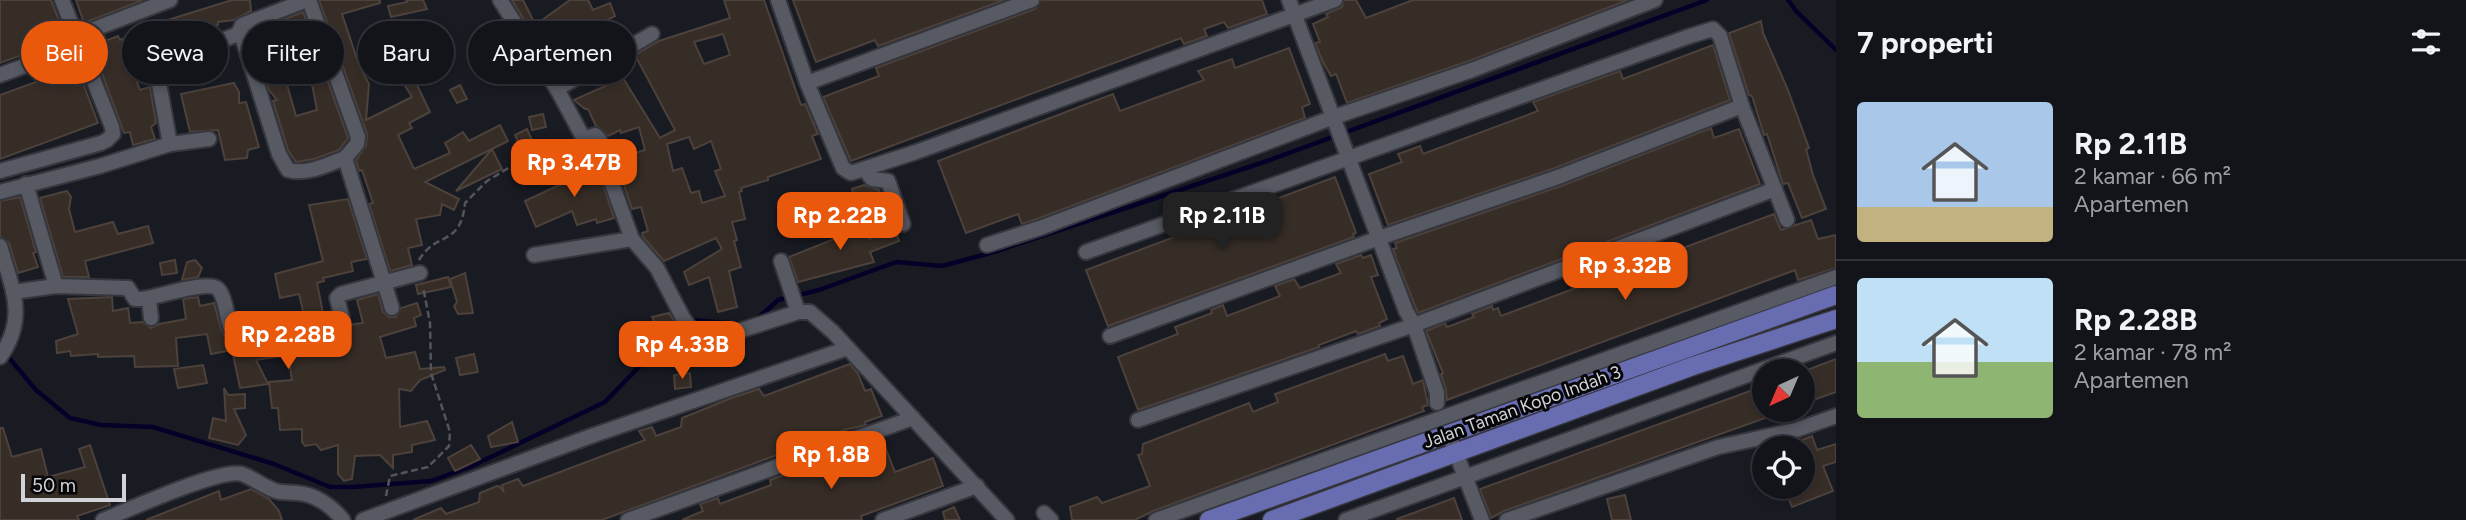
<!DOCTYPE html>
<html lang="id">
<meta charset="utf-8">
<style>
:root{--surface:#13141a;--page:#1c1d23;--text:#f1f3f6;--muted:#9d9ea2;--line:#323339;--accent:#ea580c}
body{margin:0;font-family:Figtree,sans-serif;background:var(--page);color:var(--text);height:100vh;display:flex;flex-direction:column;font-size:26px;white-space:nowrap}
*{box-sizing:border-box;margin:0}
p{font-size:23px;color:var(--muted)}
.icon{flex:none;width:38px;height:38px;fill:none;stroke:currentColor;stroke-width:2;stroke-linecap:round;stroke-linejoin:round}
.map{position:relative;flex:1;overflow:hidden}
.details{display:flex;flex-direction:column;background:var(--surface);width:630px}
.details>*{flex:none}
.hud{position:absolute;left:21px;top:21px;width:665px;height:63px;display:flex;gap:14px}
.needle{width:46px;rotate:224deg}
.buttons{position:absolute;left:1752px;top:359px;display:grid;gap:14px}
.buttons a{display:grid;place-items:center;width:63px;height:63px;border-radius:50%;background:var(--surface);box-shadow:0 4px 10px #0003,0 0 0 2px var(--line);font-size:35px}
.scale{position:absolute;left:21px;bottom:18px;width:105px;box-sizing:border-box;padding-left:7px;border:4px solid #d2d3d9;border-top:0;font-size:19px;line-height:24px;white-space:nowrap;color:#d2d3d9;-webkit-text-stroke:5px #060609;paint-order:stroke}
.price{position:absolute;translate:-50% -60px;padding:0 16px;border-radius:14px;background:var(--accent);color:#fff;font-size:23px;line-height:46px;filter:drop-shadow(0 2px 4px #0008)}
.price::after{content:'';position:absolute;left:50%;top:42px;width:21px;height:16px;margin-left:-10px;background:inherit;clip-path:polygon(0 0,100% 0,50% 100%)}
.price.current{background:#222;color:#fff}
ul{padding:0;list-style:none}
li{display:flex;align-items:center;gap:21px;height:175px;padding:0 21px}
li+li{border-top:2px solid var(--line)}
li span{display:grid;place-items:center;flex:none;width:196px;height:140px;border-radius:7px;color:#555}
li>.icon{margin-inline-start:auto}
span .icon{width:84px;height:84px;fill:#fffc;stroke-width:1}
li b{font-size:30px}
h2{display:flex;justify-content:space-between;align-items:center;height:84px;padding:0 21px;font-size:30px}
.tag{padding:0 24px;border-radius:32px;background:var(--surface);box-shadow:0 4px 10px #0003,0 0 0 2px var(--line);font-size:24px;line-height:63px}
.tag.current{background:var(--accent);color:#fff}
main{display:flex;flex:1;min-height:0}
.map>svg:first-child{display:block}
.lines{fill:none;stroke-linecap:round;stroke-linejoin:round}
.stream{stroke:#050028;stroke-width:4.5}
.building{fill:#372d27;stroke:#4c413b;stroke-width:2;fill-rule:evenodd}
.minor-casing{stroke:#36373e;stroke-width:18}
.major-casing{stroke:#36373e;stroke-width:21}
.path{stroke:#53555c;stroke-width:2.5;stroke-dasharray:7 3.5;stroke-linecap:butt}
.minor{stroke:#575963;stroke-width:14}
.major{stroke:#686cb1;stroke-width:18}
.labels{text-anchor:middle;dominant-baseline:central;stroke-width:6;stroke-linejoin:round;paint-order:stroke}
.street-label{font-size:18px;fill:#d2d3d9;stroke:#060609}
</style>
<main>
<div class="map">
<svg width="1836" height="520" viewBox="0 0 1836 520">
<rect width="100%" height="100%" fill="#191b23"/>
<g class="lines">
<g class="stream">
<polyline points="1788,0 1796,11 1836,50"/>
<polyline points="758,318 778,300 819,290 896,262 942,266 994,252 1270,160 1707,0"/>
<polyline points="5,353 36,390 70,418 101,425 153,427 274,464 330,487 353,487 431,481 472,466 605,402 665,340 690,320 740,324"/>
</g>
</g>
<g class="building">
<polygon points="0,0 51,0 66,39 0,63"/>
<polygon points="76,0 143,0 84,23"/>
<polygon points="232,0 250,0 251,11 234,20 218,22 218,25 183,34 179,36 179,46 168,51 168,46 127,56 140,90 150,87 156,123 151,127 155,139 133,145 130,132 124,133 92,46 118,36 120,40 144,30 142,28"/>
<polygon points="319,0 380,0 380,3 342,14 359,65 369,84 366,120 412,97 396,71 380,36 397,27 421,77 415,81 430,112 409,123 412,128 398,135 414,169 450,153 445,143 463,132 469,141 500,125 508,141 492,149 502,169 456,191 492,149 425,182 459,199 454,210 442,204 440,215 416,219 422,245 408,248 412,265 390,271 369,204 373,203 362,170 359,171 356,160 366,146 367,134"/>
<polygon points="406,0 423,0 427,9 391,17 388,6 407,2"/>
<polygon points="512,0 523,0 533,20 526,23"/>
<polygon points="570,0 588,0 593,10 610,3 615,16 582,33 588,43 578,50 561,26 549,34 542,20"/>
<path d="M 724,0 L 764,0 L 801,105 L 805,104 L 818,134 L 812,136 L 821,159 L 768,177 L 768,180 L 741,188 L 742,191 L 739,192 L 745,219 L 732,222 L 737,240 L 734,241 L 741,267 L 729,271 L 737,307 L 718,312 L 709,277 L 689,285 L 684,272 L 722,249 L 716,238 L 664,261 L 643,237 L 642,233 L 648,231 L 641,207 L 632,209 L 615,159 L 645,150 L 639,127 L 621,133 L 620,130 L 608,136 L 596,126 L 588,109 L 585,109 L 574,100 L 623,78 L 660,138 L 675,130 L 635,55 L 659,41 L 730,18 ZM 723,34 L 730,55 L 704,64 L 694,42 ZM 689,137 L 694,149 L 711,141 L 721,169 L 715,171 L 725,196 L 702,203 L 699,191 L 691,193 L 682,168 L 673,171 L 667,144 Z"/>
<polygon points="793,0 1004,0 878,46 875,40 816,62"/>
<polygon points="1041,0 1262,0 1267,14 1228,28 1224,22 1204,29 1207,36 1184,44 1181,38 851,161 823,97 879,76 876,68 1035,9"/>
<polygon points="1344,0 1356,0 1366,18 1413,0 1628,0 1469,61 1347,103 1336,74 1331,76 1323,62 1315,43 1320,42 1313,24 1328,17 1326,14 1342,7"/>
<path d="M 303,12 L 348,138 L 339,150 L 314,159 L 296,162 L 288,150 L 273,101 L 277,100 L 269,90 L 251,32 ZM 310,74 L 317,110 L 296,116 L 286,81 L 288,79 Z"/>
<polygon points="1761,21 1763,33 1788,90 1809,148 1806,149 1813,175 1826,209 1802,218 1788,183 1783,184 1767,134 1764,135 1752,96 1749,95 1729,33"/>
<polygon points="509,32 522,52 498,66 486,46"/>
<polygon points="1713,45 1730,100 1555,168 1388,225 1369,174 1402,162 1398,154 1420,146 1423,154 1538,111 1533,102 1620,71 1623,79"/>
<polygon points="1289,48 1310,104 1302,107 1305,118 1037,219 1022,224 1018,214 966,233 938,161 1113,94 1120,111 1204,80 1198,71 1232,59 1235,68"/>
<polygon points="77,67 98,123 0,159 0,95"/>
<polygon points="234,83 239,92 239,103 246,102 259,147 248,150 247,158 225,160 218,130 190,132 181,94"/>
<polygon points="460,85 467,99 457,103 450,90"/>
<polygon points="543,114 546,127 532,130 529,117"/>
<polygon points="1711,128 1714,138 1739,129 1760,184 1418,313 1396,258 1393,249 1397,248 1395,243 1561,186"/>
<polygon points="527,129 536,149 524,155 515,135"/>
<polygon points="591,147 614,218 597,223 596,219 577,225 572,211 536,227 525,201 572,179 590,174 583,148"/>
<polygon points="1335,177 1356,233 1353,234 1354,237 1108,326 1086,270"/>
<polygon points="864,185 879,190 883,203 859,211 852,189"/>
<polygon points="67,191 71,197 69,209 75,232 113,222 118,234 148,226 153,243 85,261 89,277 63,277 40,198"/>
<polygon points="20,197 36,252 33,253 38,267 18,273 9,243 0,237 0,201"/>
<polygon points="348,199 367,259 351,262 353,271 323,278 324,281 317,283 323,313 304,315 299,294 280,298 275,274 323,261 309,205"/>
<polygon points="1774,214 1781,230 1811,220 1818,239 1836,235 1836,268 1798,280 1795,270 1447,400 1446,390 1441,374 1443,373 1426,331 1445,323 1447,327 1450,326 1474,317 1472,314 1492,306 1493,310 1498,308 1501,316"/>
<polygon points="861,215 869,239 895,230 899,241 870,252 874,262 798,282 789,257 852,232 848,219"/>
<polygon points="1361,255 1363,258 1371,255 1378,275 1371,277 1387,319 1379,323 1380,326 1358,334 1356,331 1319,345 1319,347 1138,410 1118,357 1178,334 1175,327 1212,313 1211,310 1223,305 1227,316 1280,296 1275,286 1294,279 1300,288 1341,273 1336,264"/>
<polygon points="175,260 177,273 162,275 160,263"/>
<polygon points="195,260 202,268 198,277 182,280 187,262"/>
<polygon points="465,273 473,313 458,314 454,306 457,302 450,279"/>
<polygon points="448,277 451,287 418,294 416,285"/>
<polygon points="378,294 383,312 389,317 396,317 401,308 417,303 421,315 414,318 416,326 380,337 386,358 415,352 420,369 444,367 445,370 420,380 411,391 399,389 400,427 427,421 435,440 412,445 412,452 393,455 393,468 380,455 355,456 352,479 344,481 338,474 338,445 321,450 316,444 305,446 302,442 302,429 280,430 278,408 272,408 269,382 292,380 288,355 256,360 268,384 240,388 232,350 211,354 207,334 176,338 178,366 135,367 134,356 98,357 98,354 71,356 70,351 57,353 56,341 78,334 68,299 112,297 113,311 128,308 130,323 143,322 151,328 159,324 186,319 183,299 198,297 200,306 214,303 221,329 225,336 229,340 240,341 341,330 348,325 363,323 357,300"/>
<polygon points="669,313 686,339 697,347 686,352 674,328 662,335 652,317"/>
<polygon points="474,354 478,372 460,375 456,358"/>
<polygon points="1385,354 1388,361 1403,356 1413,384 1423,380 1428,405 1422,407 1424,411 1153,511 1135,520 1072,520 1070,507 1097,497 1102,503 1150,486 1138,455 1142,454 1143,444 1249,403 1253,412 1278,402 1275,394"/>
<polygon points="1836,359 1836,392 1802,404 1802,372"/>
<polygon points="850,364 858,374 865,391 871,389 882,416 865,422 866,425 844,430 602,520 413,520 441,508 446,514 479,502 480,493 497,486 499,486 504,492 502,485 518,479 523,486 645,440 639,431 652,427 656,436 681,427 682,418 734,397 759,389 764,396"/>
<polygon points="203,365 207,383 178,388 174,369"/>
<polygon points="690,373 691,387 675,389 674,375"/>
<polygon points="1764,386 1764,410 1785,411 1504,511 1491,518 1480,489"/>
<polygon points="224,388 228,395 245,394 245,408 234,409 246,435 238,445 209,438 213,418 226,421"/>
<polygon points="512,422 518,442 491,447 488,436"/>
<polygon points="0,428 3,428 12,457 41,449 48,477 85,467 79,449 90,445 110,505 77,516 79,520 0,520"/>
<polygon points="1812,436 1817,450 1836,444 1836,462 1823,466 1833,491 1792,507 1784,486 1802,486 1802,440"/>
<polygon points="877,441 880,445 884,444 895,472 933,458 943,486 861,516 862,520 682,520 703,511 700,504 718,498 720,504 771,485 770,480 808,466 810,471 848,457 848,452"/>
<polygon points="471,445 480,459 455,471 448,458"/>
<polygon points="251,489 269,499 279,511 282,520 146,520 219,491 221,500"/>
<polygon points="1625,495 1631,520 1612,520 1607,499"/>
<polygon points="1454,498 1462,520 1397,520 1397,519"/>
<polygon points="954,507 960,520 945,520 943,512"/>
</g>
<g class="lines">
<defs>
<g id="minor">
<polyline points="309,0 358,137 357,144 345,158"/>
<polyline points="500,0 557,89 584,139 595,135 599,139 610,178 632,239 657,268 683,318 694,333 714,339 798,312 810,312 833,332 1007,520"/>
<polyline points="778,0 807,83 843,168 851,173 916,152 1335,0"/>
<polyline points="1289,0 1406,311 1414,325 1437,393 1437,403"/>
<polyline points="239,32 242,25 307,0"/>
<polyline points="76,36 170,0"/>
<polyline points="0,75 80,45"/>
<polyline points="807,83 1032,0"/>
<polyline points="557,89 652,34"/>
<path d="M 170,144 L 156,67 L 160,64 L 241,33 L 279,154 L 288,170 C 307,175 327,165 345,158 L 392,308"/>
<polyline points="864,169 872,179 888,181 903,224"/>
<polyline points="0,171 101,143 107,140 113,134 112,127 62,0"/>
<polyline points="26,184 56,286"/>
<polyline points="0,192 100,166 170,144 209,139"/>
<polyline points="987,245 1040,228 1334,117 1472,70 1655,0"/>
<path d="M 0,246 C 12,289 28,317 0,357"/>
<polyline points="1086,252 1690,36 1713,29 1720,36 1742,106 1787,220"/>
<polyline points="534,255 632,239"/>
<polyline points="781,261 798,312"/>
<path d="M 13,292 L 56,286 L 128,288 L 135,299 L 141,299 C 156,298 208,279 218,289 C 225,296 227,317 230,326 L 233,331 L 240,331 L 339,321 L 342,318 L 337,298 L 341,294 L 420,273"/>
<polyline points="149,299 151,318"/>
<polyline points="1110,336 1379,238 1558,177 1742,106"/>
<polyline points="1138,420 1414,325 1775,189"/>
<polyline points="1452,443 1482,520"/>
<polyline points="1044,513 1051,520"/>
<path d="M 103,520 C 128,510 220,468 242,474 C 253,478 264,487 276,491 C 283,493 290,492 297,493 C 315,494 332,506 343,520"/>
<polyline points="363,520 594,435 848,348"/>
<polyline points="628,520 913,418"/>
<polyline points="883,520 977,486"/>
<polyline points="1156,520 1836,277"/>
<polyline points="1346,520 1836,343"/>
<polyline points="1507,520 1718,447 1796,430 1836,416"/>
</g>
<g id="major">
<polyline points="1209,520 1836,295"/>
<polyline points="1272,520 1693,366 1836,319"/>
</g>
</defs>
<use href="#minor" class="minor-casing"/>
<use href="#major" class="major-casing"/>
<g class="path">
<path d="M 419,260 C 436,231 461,247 465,203 L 487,181 L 525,158 L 571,144"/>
<polyline points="386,496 390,476 428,467 449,446 450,432 431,373 430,323 423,287"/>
</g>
<use href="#minor" class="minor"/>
<use href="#major" class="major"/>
</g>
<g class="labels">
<g class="street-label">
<text transform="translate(1522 407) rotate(-20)">Jalan Taman Kopo Indah 3</text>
</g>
</g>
</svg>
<div class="buttons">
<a><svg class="needle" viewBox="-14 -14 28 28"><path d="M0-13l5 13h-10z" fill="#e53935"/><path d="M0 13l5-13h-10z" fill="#9d9ea2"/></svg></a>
<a><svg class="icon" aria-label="locate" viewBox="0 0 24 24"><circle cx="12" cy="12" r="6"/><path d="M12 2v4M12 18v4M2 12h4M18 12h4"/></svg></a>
</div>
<div class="scale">50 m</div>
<b class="price" style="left:574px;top:199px">Rp 3.47B</b>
<b class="price" style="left:840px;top:252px">Rp 2.22B</b>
<b class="price current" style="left:1222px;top:252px">Rp 2.11B</b>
<b class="price" style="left:1625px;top:302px">Rp 3.32B</b>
<b class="price" style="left:288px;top:371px">Rp 2.28B</b>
<b class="price" style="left:682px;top:381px">Rp 4.33B</b>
<b class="price" style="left:831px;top:491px">Rp 1.8B</b>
<div class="hud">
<a class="tag current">Beli</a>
<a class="tag">Sewa</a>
<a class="tag">Filter</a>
<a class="tag">Baru</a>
<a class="tag">Apartemen</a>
</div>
</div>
<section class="details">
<h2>7 properti<svg class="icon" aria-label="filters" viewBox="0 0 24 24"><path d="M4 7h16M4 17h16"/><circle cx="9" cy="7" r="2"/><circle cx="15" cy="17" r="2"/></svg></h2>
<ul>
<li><span style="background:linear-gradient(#a9c7e8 75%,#c2b280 0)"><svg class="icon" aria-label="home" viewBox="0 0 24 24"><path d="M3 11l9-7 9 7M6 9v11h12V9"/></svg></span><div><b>Rp 2.11B</b><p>2 kamar · 66 m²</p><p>Apartemen</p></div></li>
<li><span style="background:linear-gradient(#bfe0f5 60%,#8fb573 0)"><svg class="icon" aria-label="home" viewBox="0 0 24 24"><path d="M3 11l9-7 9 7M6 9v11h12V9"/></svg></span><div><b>Rp 2.28B</b><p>2 kamar · 78 m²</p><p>Apartemen</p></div></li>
</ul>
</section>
</main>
